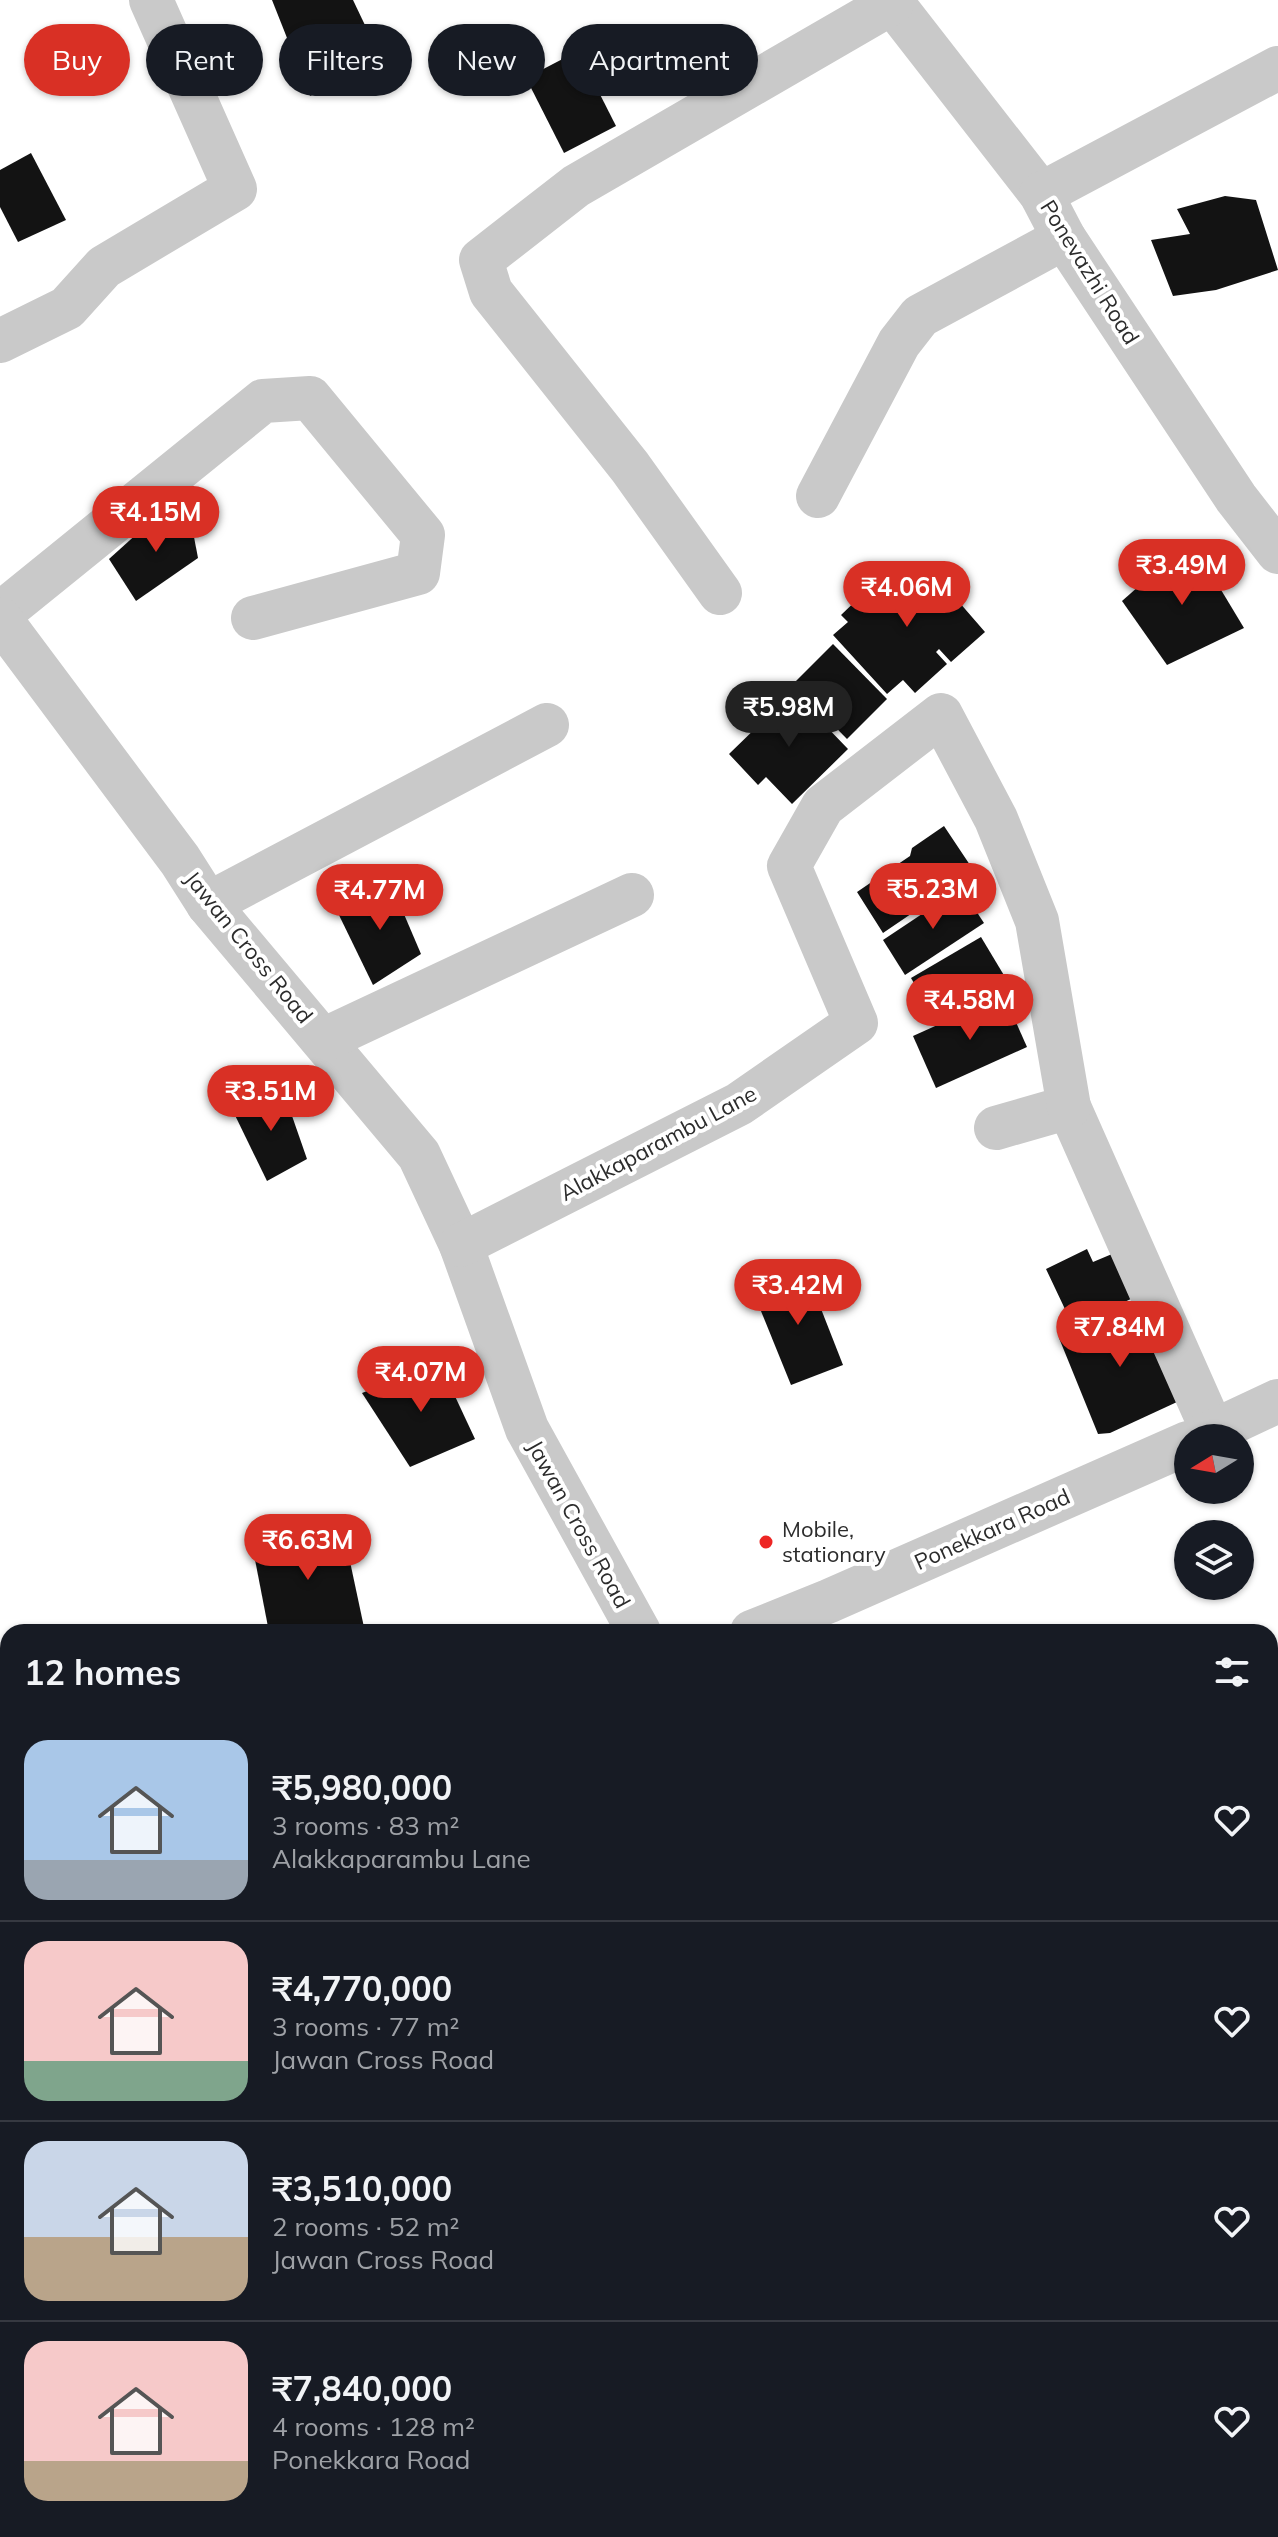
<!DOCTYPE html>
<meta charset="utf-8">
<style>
:root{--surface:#171b24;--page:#20242c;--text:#f1f3f6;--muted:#9ea1a6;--line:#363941;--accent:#d93025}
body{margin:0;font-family:Mulish,sans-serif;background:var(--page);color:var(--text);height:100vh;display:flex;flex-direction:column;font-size:30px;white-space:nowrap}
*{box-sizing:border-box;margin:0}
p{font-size:26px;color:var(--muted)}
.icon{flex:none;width:44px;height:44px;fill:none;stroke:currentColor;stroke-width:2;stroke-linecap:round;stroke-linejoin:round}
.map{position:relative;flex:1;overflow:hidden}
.panel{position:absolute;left:0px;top:1624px;width:1278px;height:914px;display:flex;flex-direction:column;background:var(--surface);border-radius:24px 24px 0 0;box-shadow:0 2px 6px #0004}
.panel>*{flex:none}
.banner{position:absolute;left:24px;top:24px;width:800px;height:72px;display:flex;gap:16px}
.needle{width:52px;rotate:259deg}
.fabs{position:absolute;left:1174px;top:1424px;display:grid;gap:16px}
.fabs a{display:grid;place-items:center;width:80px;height:80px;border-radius:50%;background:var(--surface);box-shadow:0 2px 6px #0004;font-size:40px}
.price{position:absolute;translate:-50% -68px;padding:0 18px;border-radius:28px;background:var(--accent);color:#fff;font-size:26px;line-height:52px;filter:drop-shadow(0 2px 4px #0008)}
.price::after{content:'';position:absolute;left:50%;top:48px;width:24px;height:18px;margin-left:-12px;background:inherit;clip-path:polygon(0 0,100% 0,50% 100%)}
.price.on{background:#222;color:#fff}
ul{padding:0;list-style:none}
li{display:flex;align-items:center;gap:24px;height:200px;padding:0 24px}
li+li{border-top:2px solid var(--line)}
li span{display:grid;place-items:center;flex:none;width:224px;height:160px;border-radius:24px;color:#555}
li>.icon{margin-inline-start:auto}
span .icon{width:96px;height:96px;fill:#fffc;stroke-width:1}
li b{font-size:34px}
h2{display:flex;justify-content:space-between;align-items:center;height:96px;padding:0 24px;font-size:34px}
.pill{padding:0 28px;border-radius:36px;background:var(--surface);box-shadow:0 2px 6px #0004;font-size:28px;line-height:72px}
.pill.on{background:var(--accent);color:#fff}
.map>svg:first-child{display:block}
.building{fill:#131313}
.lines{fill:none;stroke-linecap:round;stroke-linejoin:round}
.path{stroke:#c9c9c9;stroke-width:5;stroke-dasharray:4 4;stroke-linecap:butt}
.minor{stroke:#c9c9c9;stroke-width:44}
.poi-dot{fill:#ed2624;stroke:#fff;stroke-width:3}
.labels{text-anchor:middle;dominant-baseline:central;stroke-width:8;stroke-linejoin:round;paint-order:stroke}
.street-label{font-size:22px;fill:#2c2c2c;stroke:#fff}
.poi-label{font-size:22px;fill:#2c2c2c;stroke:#fff;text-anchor:start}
</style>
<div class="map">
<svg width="1278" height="2537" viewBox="0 0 1278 2537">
<rect width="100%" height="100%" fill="#fff"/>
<g class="building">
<polygon points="272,0 353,0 384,65 310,96"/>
<polygon points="578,51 616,126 564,153 526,78"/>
<polygon points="31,153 66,220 18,242 0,207 0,170"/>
<polygon points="1225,196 1256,200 1278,270 1216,290 1173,296 1151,240 1190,234 1177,209"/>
<polygon points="160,513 190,516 198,558 136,601 109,559"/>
<polygon points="1191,540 1244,628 1167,665 1122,601"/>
<polygon points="926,564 985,632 951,662 939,649 936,652 947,664 915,693 903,680 887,694 833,635 848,622 841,615 865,592 872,599 876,595 870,589 892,568 899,575 911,565"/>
<polygon points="833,644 887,699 847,739 793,684"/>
<polygon points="793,692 848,749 792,804 766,777 758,785 729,754"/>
<polygon points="944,826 974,871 883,933 857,892 910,856 912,848"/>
<polygon points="389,879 421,954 373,985 337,911"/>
<polygon points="961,888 984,923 905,975 883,940"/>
<polygon points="981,937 1005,977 935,1019 911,978"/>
<polygon points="1004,995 1027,1047 936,1088 913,1036"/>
<polygon points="283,1090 307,1159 267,1181 231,1107"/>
<polygon points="1087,1249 1093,1262 1112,1254 1133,1298 1073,1326 1046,1269"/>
<polygon points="805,1268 843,1365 791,1385 752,1289"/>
<polygon points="1148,1302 1177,1402 1110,1433 1098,1434 1059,1338"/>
<polygon points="439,1362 475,1439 410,1467 362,1393"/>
<polygon points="342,1524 365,1632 269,1632 251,1539"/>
</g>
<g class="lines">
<polyline class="path" points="336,2530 336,2537"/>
<g class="minor">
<polyline points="890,0 1041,194 1064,238 1236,498 1278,552"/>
<polyline points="1041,194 1278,68"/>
<polyline points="0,341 67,308 104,267 235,189 151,0"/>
<polyline points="818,496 899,343 920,316 1064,238"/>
<polyline points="720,593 630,467 491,292 481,260 576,186 892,3"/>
<polyline points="0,614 263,401 310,398 423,535 418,573 253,618"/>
<polyline points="0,619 180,860 208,904 419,1155 461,1245 527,1429 639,1632"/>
<polyline points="208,904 547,725"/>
<polyline points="323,1040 632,895"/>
<polyline points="996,1128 1069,1107 1213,1432"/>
<polyline points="461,1245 739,1104 856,1023 789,866 823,806 941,715 996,819 1037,921 1069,1107"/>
<polyline points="1199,1438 1278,1401"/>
<polyline points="752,1632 829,1601 1188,1443"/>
<polyline points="0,1771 8,1783"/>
<polyline points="1270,1870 1278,1866"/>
<polyline points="1270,1983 1278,1980"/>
<polyline points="0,2184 8,2178"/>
<polyline points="1270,2214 1278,2211"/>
<polyline points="1023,2530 1026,2537"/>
</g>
</g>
<circle class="poi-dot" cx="766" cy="1542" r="8"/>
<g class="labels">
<g class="street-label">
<text transform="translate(1090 272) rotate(58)">Ponevazhi Road</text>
<text transform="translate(249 947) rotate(51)">Jawan Cross Road</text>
<text transform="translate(658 1143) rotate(-28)">Alakkaparambu Lane</text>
<text transform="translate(579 1524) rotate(61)">Jawan Cross Road</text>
<text transform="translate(992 1529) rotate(-24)">Ponekkara Road</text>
</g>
<g class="poi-label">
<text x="782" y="1529">Mobile,<tspan x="782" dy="25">stationary</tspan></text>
</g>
</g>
</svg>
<div class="fabs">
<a><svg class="needle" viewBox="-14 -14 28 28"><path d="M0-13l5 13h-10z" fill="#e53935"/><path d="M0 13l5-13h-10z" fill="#9ea1a6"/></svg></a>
<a><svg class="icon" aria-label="layers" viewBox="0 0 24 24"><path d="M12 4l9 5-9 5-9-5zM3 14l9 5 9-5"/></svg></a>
</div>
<b class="price" style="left:156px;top:554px">₹4.15M</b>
<b class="price" style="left:1182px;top:607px">₹3.49M</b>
<b class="price" style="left:907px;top:629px">₹4.06M</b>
<b class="price on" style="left:789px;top:749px">₹5.98M</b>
<b class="price" style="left:933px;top:931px">₹5.23M</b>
<b class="price" style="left:380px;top:932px">₹4.77M</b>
<b class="price" style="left:970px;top:1042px">₹4.58M</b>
<b class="price" style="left:271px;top:1133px">₹3.51M</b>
<b class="price" style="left:798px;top:1327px">₹3.42M</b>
<b class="price" style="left:1120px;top:1369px">₹7.84M</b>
<b class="price" style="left:421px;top:1414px">₹4.07M</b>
<b class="price" style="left:308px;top:1582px">₹6.63M</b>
<div class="banner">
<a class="pill on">Buy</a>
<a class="pill">Rent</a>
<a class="pill">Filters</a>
<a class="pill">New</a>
<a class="pill">Apartment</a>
</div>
<section class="panel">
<h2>12 homes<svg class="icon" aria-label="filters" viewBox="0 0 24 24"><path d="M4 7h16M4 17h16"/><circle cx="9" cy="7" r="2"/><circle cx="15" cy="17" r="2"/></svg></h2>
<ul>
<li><span style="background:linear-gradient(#a9c7e8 75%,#9aa5b1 0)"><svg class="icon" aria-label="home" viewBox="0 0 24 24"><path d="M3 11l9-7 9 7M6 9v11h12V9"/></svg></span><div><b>₹5,980,000</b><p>3 rooms · 83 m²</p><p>Alakkaparambu Lane</p></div><svg class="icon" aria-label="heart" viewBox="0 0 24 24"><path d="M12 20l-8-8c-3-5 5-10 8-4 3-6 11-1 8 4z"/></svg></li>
<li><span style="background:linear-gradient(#f6c9c9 75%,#7fa58c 0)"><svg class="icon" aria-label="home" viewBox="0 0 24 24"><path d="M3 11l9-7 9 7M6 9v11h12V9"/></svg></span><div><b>₹4,770,000</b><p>3 rooms · 77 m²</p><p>Jawan Cross Road</p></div><svg class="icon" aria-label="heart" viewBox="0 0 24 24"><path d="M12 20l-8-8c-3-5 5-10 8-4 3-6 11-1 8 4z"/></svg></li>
<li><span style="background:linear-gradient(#c9d6e8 60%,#b9a48a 0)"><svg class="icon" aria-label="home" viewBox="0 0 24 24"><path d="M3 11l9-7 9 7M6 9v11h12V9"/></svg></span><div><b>₹3,510,000</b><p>2 rooms · 52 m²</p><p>Jawan Cross Road</p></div><svg class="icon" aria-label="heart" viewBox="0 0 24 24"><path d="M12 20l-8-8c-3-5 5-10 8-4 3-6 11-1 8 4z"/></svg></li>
<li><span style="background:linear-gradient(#f6c9c9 75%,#b9a48a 0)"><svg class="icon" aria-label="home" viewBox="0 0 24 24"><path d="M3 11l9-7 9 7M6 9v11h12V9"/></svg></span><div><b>₹7,840,000</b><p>4 rooms · 128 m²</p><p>Ponekkara Road</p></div><svg class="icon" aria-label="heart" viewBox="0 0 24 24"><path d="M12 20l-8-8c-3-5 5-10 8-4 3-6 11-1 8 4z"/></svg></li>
</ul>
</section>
</div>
